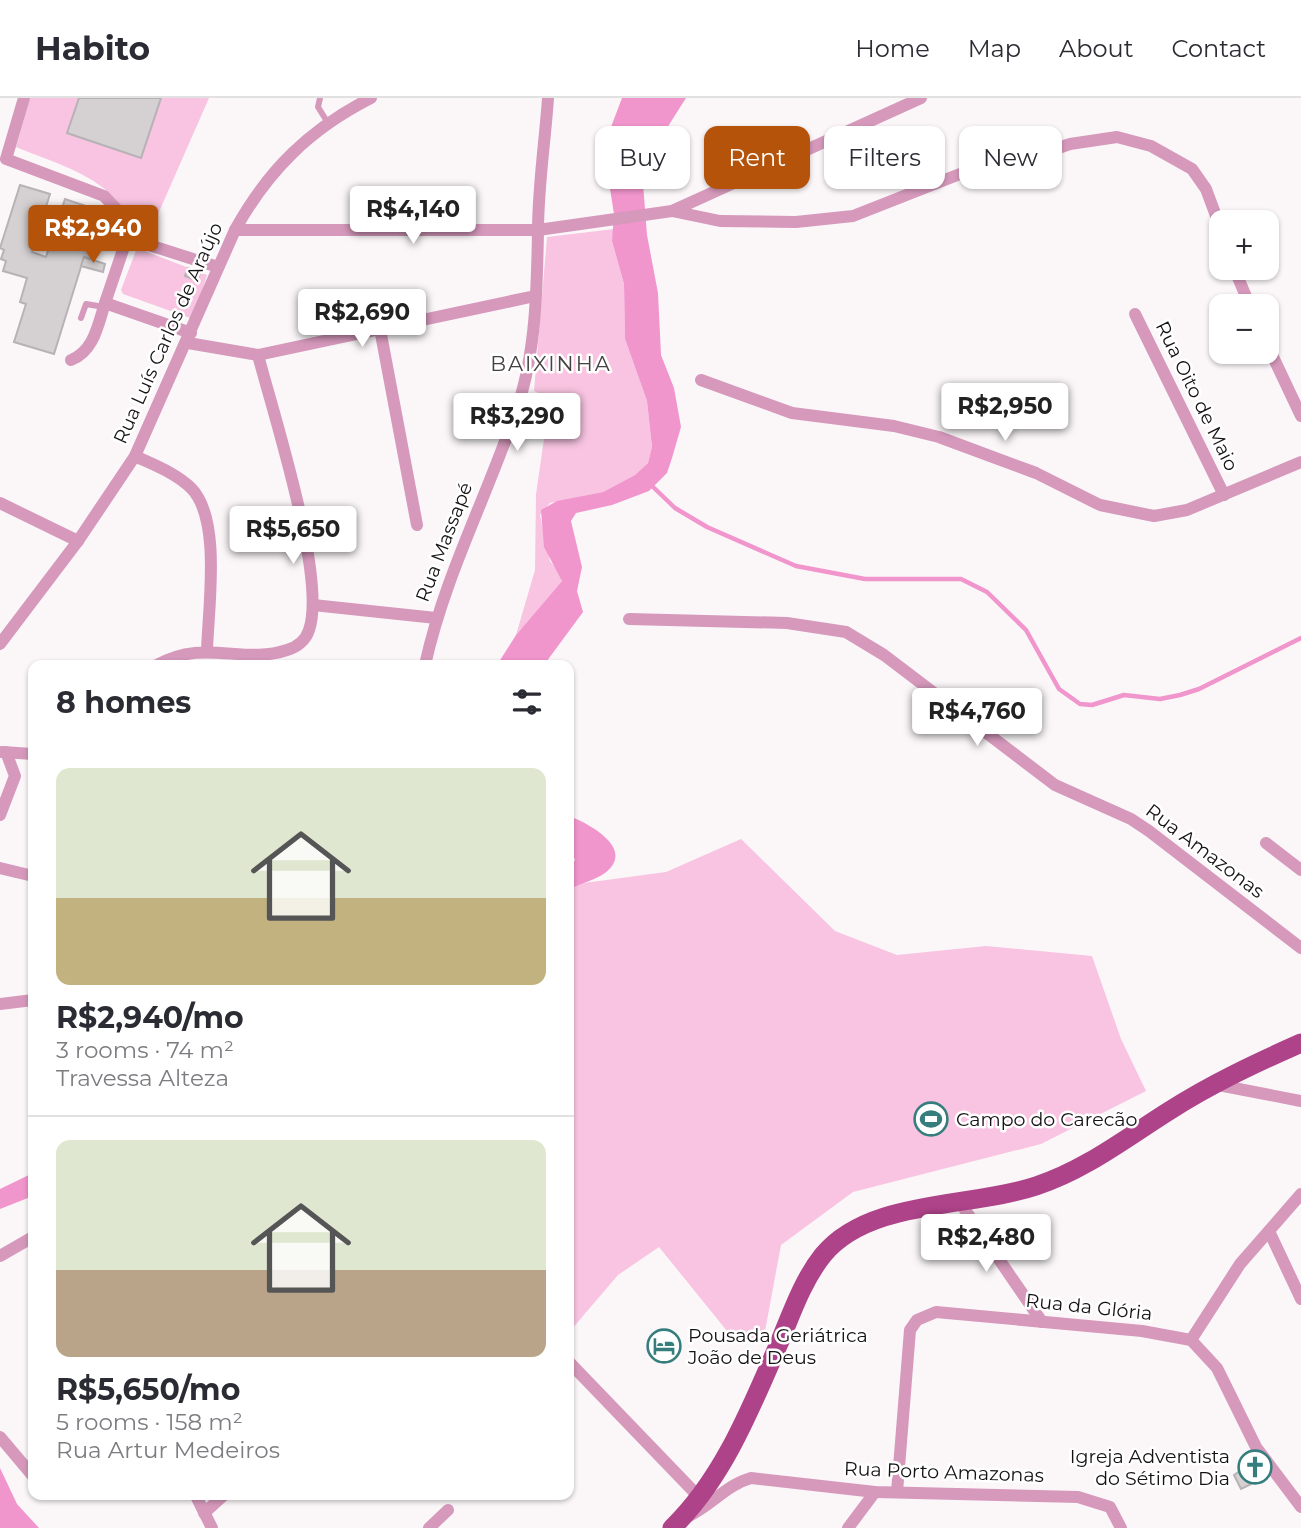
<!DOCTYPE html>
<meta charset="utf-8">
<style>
:root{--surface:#fff;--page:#f7f7f7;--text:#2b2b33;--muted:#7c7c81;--line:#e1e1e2;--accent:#b45309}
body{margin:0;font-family:Montserrat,sans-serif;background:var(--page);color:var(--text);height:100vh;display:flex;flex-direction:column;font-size:26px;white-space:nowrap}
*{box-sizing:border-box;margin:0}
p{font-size:23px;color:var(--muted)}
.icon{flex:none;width:38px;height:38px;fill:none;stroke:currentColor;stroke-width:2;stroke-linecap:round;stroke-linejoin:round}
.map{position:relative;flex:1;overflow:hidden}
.sheet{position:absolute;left:28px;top:562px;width:546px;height:840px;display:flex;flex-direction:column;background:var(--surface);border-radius:14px;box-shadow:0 2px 5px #0004}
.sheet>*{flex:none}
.hud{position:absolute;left:595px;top:28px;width:600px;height:63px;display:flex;gap:14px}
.tools{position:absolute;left:1209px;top:112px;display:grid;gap:14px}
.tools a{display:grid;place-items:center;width:70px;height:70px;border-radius:14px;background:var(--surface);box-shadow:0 2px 5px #0004;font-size:35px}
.price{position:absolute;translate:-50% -60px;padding:0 16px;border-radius:7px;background:#fff;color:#222;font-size:23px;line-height:46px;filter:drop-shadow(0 2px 4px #0008)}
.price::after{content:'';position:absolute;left:50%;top:42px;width:21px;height:16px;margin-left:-10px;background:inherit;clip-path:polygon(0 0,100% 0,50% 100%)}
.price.active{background:var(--accent);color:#fff}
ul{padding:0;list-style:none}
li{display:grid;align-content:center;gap:14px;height:371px;padding:0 28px}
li+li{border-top:2px solid var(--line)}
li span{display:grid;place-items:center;height:217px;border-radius:14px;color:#555}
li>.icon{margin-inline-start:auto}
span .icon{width:126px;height:126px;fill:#fffc;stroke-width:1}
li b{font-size:30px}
h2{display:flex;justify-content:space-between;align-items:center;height:84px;padding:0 28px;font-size:30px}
.chip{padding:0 24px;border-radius:14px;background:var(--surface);box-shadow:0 2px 5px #0004;font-size:24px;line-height:63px}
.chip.active{background:var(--accent);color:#fff}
header{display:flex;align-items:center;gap:42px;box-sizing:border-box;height:98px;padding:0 35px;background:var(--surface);border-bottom:2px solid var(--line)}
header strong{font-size:33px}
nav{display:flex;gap:38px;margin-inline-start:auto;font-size:24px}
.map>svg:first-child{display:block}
.green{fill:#f8c4e1}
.water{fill:#f195cd}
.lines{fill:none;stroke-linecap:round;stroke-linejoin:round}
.stream{stroke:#f195cd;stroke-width:4.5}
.river{stroke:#f195cd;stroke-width:28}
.building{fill:#d5d1d3;stroke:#b7b2b5;stroke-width:2}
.lane{stroke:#d699bc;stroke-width:6}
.street{stroke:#d699bc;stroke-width:12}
.primary{stroke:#ae4389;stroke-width:19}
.labels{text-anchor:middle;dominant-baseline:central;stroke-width:5;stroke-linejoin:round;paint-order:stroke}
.street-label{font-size:19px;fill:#141213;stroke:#fff}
.poi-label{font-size:19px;fill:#141213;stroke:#fff;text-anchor:start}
.neighbourhood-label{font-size:21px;letter-spacing:2px;fill:#464244;stroke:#fff}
</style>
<header>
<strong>Habito</strong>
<nav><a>Home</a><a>Map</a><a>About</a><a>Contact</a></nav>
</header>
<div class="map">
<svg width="1301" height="1430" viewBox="0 0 1301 1430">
<rect width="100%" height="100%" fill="#fbf7f9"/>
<g class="green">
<path d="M 30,0 L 209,0 L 151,132 C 129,126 120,102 102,89 C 77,70 45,61 16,49 Z"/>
<polygon points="614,131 612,143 624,186 625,241 647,303 652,350 648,365 635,377 603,394 550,405 540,417 550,463 559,474 562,483 516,537 535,472 536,396 550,300 534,293 547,139"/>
<polygon points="137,150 207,177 193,221 123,196 121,192"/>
<polygon points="741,741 835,833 897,857 986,848 1092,858 1121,941 1146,993 1041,1046 853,1094 781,1147 763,1244 727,1233 659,1149 618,1177 571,1232 569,787 666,774"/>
</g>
<g class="water">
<polygon points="622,0 686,0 646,63 643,85 647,137 658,195 661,257 674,290 681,329 672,360 667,375 649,393 612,407 576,415 571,423 582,469 577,493 583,514 544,567 497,567 516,537 562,483 544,449 541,412 557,403 603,394 635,377 648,365 652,349 647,303 625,241 624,186 612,143 614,116 610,91 600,58"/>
<path d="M 569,718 C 588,725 637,751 605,775 C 595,782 580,786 569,791 L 569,770 L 575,762 L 569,747 Z"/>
<polygon points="33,1075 33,1098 0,1111 0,1091"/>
<polygon points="0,1370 17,1406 39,1430 9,1430 0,1415"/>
</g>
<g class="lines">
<polyline class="stream" points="651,387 675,410 707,429 796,468 865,481 961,481 987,494 1026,532 1059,591 1080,606 1092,607 1124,597 1160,601 1180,597 1199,591 1301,540"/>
<polyline class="river" points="0,1417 9,1430"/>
</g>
<g class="building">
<polygon points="79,0 161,0 141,60 67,35"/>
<polygon points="20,87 50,96 32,154 46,159 65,101 98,112 105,124 93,162 84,159 54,256 14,244 26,206 20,204 27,180 3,173 6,163 1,161 4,152 0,150"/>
<polygon points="84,159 105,166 103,174 81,168"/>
<polygon points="188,170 200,175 197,183 185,178"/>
<polygon points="1258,1361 1268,1378 1241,1391 1234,1377"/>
</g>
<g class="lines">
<g class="lane">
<polyline points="320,0 318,9 328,25"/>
<polyline points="81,220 86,206 104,209"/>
</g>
<g class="street">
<polyline points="24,0 6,61 104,98 124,119 127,140"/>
<polyline points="672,113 720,123 796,124 853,118 993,63 1038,57 1070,46 1117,39 1151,48 1192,71 1206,91 1222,134"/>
<polyline points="235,132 538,132 672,113 921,0"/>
<polyline points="1234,170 1250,208"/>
<polyline points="1135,216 1224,397"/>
<polyline points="380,231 417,427"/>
<polyline points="191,235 105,205 127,140 218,169"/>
<polyline points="188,245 258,257 535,198"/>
<polyline points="1267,246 1301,318"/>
<path d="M 71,262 C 94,253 98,227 105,205"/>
<polyline points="701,282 792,315 894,328 939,339 1036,375 1100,407 1154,418 1187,412 1301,364"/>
<path d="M 135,358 C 154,367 176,375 191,390 C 222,421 208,511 207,553"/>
<polyline points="0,405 78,443"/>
<polyline points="313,507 436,520"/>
<polyline points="629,521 787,525 846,534 884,557 1055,687 1131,721 1149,733 1301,850"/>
<path d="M 0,546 L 78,443 L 135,358 L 235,132 C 268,72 310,31 371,0"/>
<path d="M 157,567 C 204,540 243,567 287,552 C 297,549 306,542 309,532 C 327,481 273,315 258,257"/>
<path d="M 425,567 C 445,476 489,395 518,307 C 536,253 537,189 538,133 C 538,89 545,44 548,0"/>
<polyline points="2,654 33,656"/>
<polyline points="0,717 15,678 6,654"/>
<polyline points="1266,745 1301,772"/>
<polyline points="0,770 33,778"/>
<polyline points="0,906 33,902"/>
<polyline points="1213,986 1301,1003"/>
<polyline points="961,1106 1042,1224"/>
<polyline points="1269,1133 1301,1201"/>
<polyline points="0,1158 33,1139"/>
<polyline points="1191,1242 1240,1166 1301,1096"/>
<polyline points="569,1264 699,1399"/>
<polyline points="0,1339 33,1378"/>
<polyline points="897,1394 910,1232 917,1222 936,1214 1142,1233 1191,1242 1217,1270 1256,1349 1301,1409"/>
<polyline points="195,1396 212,1430"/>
<polyline points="204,1415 225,1396"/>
<path d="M 687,1419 C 711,1408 726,1387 751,1380 L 875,1394 L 1078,1399 L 1110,1409 L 1121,1430"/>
<polyline points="429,1430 448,1412"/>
<polyline points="848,1430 875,1394"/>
</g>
<path class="primary" d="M 672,1430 C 724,1380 752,1307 780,1243 C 792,1214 803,1182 823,1157 C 869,1101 970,1110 1036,1088 C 1085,1072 1126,1040 1169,1013 C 1211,986 1256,965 1301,945"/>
</g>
<defs>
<symbol id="stadium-ring" viewBox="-11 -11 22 22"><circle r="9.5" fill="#fff" stroke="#367e7d" stroke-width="1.5"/><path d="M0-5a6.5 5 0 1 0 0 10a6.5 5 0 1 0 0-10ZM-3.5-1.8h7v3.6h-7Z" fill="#367e7d"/></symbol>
<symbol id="hotel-ring" viewBox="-11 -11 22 22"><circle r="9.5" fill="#fff" stroke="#367e7d" stroke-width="1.5"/><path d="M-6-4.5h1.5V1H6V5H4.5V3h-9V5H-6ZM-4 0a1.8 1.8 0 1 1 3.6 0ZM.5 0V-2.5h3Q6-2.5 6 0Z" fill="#367e7d"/></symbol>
<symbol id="church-ring" viewBox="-11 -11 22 22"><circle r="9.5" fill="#fff" stroke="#367e7d" stroke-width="1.5"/><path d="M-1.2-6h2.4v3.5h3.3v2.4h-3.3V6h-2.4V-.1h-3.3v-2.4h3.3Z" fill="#367e7d"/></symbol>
</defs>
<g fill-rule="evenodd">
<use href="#stadium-ring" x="912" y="1002" width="38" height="38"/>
<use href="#hotel-ring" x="645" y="1229" width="38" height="38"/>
<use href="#church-ring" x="1236" y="1350" width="38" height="38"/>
</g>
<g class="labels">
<g class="street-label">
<text transform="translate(168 235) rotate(-66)">Rua Luís Carlos de Araújo</text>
<text transform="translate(1197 298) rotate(64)">Rua Oito de Maio</text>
<text transform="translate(444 444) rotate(-69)">Rua Massapé</text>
<text transform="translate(1205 753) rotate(37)">Rua Amazonas</text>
<text transform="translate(1089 1209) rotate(6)">Rua da Glória</text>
<text transform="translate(944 1374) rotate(2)">Rua Porto Amazonas</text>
</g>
<g class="poi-label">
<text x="956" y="1021">Campo do Carecão</text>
<text x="688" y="1237">Pousada Geriátrica<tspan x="688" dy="22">João de Deus</tspan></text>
<text x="1230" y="1358" text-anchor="end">Igreja Adventista<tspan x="1230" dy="22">do Sétimo Dia</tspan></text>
</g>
<g class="neighbourhood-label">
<text x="551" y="265">BAIXINHA</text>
</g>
</g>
</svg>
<div class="tools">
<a>+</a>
<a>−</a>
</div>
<b class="price" style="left:413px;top:148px">R$4,140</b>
<b class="price active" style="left:93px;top:167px">R$2,940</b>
<b class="price" style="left:362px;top:251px">R$2,690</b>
<b class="price" style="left:1005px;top:345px">R$2,950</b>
<b class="price" style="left:517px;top:355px">R$3,290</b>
<b class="price" style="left:293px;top:468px">R$5,650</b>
<b class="price" style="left:977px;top:650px">R$4,760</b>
<b class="price" style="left:986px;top:1176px">R$2,480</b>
<div class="hud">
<a class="chip">Buy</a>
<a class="chip active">Rent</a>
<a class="chip">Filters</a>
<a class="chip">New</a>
</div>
<section class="sheet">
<h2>8 homes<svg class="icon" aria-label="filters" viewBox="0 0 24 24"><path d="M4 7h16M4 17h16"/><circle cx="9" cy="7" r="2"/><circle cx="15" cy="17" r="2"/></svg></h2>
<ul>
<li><span style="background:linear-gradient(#dfe7d0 60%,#c2b280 0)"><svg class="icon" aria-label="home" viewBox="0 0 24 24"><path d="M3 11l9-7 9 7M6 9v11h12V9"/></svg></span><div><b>R$2,940/mo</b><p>3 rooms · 74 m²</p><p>Travessa Alteza</p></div></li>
<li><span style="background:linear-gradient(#dfe7d0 60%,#b9a48a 0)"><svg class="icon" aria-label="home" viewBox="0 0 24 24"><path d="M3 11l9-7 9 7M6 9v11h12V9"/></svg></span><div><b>R$5,650/mo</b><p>5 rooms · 158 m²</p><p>Rua Artur Medeiros</p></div></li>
</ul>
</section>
</div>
